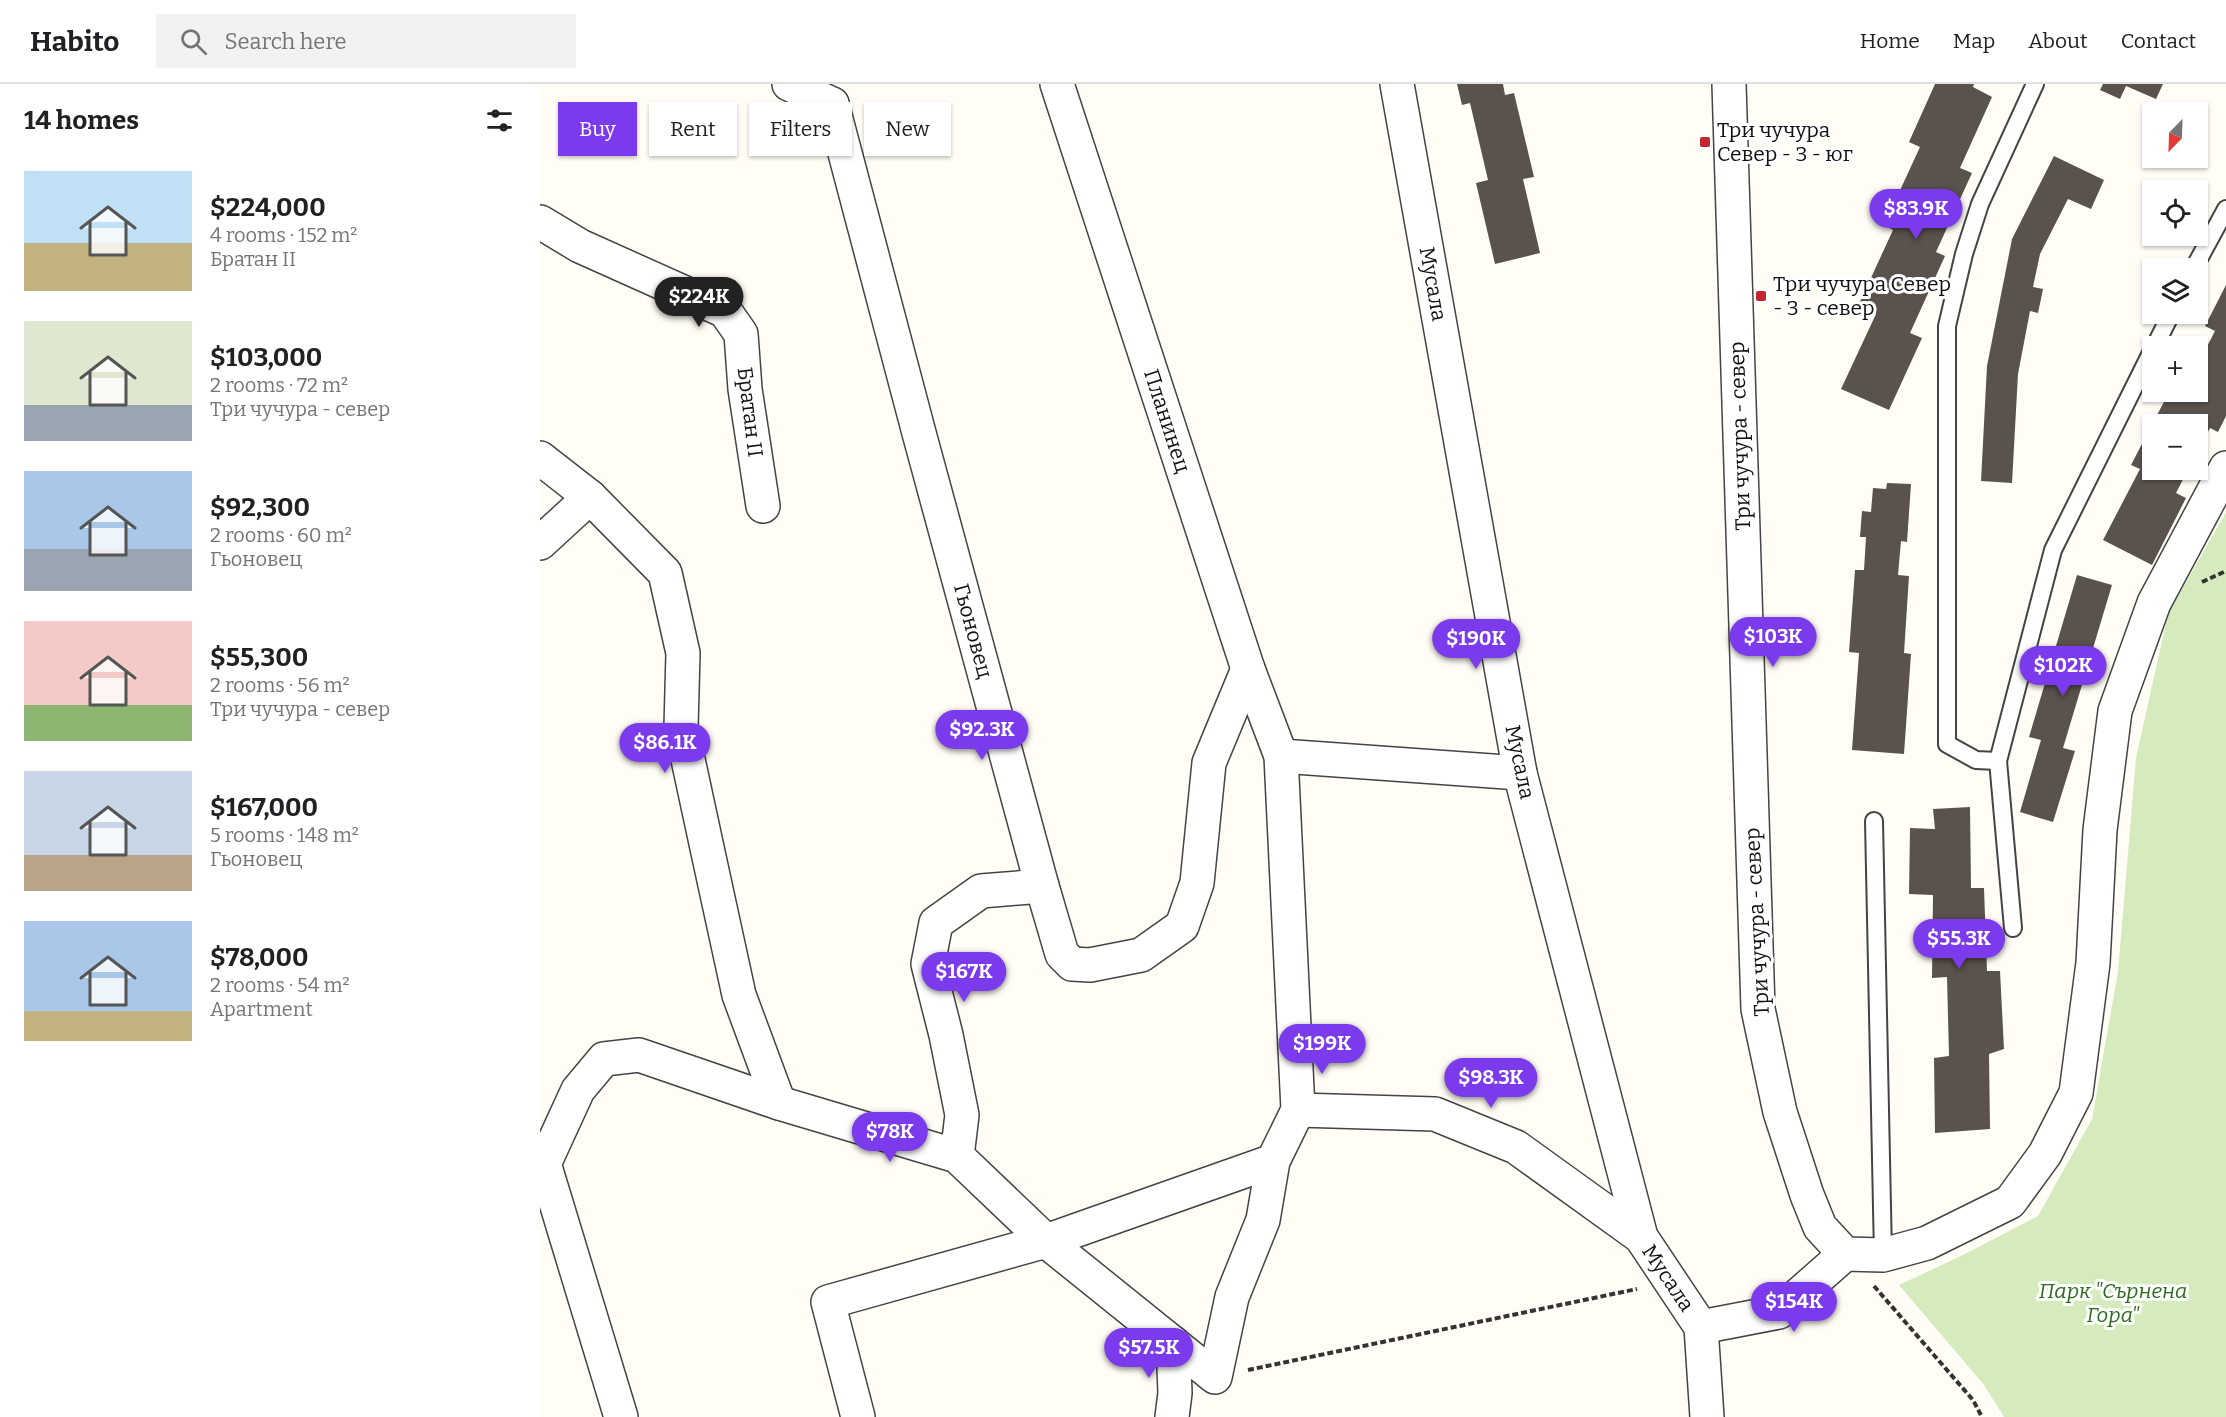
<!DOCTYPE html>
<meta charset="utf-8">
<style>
:root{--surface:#fff;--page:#f2f2f2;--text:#202124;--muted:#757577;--line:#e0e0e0;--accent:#7c3aed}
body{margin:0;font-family:Bitter,serif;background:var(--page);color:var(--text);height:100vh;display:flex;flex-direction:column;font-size:22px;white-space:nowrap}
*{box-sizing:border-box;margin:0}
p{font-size:20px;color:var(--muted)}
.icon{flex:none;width:33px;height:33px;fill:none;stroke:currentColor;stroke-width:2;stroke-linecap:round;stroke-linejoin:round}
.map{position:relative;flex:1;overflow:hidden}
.panel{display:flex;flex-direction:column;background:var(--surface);width:540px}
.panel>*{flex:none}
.hud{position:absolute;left:18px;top:18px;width:570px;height:54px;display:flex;gap:12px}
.needle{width:39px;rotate:203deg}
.fabs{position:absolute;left:1602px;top:18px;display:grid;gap:12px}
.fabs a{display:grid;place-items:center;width:66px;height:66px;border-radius:0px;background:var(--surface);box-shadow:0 2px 4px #0004;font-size:30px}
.price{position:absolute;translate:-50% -51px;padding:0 14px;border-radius:21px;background:var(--accent);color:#fff;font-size:20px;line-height:39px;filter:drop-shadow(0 2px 3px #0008)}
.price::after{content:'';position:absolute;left:50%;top:36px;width:18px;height:14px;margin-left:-9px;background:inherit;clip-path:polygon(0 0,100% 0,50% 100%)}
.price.active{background:#222;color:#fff}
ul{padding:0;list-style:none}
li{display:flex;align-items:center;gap:18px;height:150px;padding:0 24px}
li span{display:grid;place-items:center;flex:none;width:168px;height:120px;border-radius:0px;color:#555}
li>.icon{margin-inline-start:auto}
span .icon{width:72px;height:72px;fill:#fffc;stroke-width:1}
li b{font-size:26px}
h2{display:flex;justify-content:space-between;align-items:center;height:72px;padding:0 24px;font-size:26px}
.tag{padding:0 21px;border-radius:0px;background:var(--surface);box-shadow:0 2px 4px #0004;font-size:21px;line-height:54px}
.tag.active{background:var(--accent);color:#fff}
header{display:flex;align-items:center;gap:36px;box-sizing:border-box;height:84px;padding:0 30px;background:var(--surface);border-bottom:2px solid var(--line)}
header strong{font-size:28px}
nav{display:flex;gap:33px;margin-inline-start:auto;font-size:21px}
.search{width:420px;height:54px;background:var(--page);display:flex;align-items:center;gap:15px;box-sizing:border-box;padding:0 21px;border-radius:0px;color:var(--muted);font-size:22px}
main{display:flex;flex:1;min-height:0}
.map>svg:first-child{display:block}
.green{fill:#d5ebbd}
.building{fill:#5a524d}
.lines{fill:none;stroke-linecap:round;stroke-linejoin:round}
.lane-casing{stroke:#444;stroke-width:20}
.street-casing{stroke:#444;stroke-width:36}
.path{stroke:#333;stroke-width:4;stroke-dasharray:6 3;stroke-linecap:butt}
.lane{stroke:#fff;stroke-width:16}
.street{stroke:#fff;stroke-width:33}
.poi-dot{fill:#c4262e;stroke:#fff;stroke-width:2}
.labels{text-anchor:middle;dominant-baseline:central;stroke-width:6;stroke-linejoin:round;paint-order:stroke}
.poi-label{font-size:21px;fill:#111;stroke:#fff;text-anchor:start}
.street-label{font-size:21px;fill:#111;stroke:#fff}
.park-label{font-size:21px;font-style:italic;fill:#2f6b1f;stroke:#fff}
</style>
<header>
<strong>Habito</strong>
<div class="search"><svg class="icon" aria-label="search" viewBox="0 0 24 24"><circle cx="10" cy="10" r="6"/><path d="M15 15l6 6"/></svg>Search here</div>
<nav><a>Home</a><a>Map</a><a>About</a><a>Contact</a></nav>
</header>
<main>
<section class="panel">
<h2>14 homes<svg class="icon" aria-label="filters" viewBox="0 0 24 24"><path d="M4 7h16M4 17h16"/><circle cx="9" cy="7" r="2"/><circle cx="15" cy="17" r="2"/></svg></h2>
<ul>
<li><span style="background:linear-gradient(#bfe0f5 60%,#c2b280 0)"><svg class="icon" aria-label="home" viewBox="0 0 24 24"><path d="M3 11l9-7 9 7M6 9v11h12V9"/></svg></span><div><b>$224,000</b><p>4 rooms · 152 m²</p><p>Братан ІІ</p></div></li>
<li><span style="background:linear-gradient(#dfe7d0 70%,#9aa5b1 0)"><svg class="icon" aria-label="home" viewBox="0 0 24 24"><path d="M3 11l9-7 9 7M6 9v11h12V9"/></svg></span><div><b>$103,000</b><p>2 rooms · 72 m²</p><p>Три чучура - север</p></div></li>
<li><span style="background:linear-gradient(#a9c7e8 65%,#9aa5b1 0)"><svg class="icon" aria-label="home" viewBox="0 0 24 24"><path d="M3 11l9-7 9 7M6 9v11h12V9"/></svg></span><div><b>$92,300</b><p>2 rooms · 60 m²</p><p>Гьоновец</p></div></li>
<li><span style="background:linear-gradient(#f6c9c9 70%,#8fb573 0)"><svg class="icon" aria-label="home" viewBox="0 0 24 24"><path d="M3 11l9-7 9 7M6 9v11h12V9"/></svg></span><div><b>$55,300</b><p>2 rooms · 56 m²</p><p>Три чучура - север</p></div></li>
<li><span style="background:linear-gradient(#c9d6e8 70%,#b9a48a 0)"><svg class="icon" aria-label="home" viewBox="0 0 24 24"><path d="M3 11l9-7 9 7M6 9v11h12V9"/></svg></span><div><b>$167,000</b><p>5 rooms · 148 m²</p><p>Гьоновец</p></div></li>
<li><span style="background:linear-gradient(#a9c7e8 75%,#c2b280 0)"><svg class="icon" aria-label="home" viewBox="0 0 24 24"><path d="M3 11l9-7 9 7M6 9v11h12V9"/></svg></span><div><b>$78,000</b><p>2 rooms · 54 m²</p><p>Apartment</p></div></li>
</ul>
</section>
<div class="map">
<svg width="1686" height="1333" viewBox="0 0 1686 1333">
<rect width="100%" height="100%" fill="#fffdf5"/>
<polygon class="green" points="1686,428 1686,1333 1464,1333 1444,1301 1359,1201 1425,1170 1498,1132 1552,1035 1578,888 1596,674 1628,530"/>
<g class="building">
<polygon points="917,0 963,0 965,11 974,9 994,93 983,95 1000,169 955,180 936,99 948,96 930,19 922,21"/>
<polygon points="1395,0 1434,0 1433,3 1452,13 1420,84 1432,89 1396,168 1405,172 1370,249 1382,254 1349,326 1301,305 1336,230 1318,222 1353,146 1344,141 1380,63 1369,58"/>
<polygon points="1563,0 1623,0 1616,15 1586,2 1580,15 1560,6"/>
<polygon points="1514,72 1564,96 1551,125 1528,115 1500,170 1493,203 1503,205 1498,229 1490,227 1478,290 1472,399 1441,397 1447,282 1472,155"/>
<polygon points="1686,201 1686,332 1678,348 1670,344 1658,368 1658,340 1612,340 1612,386 1648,386 1636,409 1646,414 1612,481 1563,456 1600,385 1591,381 1627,312 1638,318 1643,308 1658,308 1658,280 1675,247 1665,242"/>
<polygon points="1347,399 1371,400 1367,458 1361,457 1358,491 1369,492 1364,569 1371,570 1364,670 1312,666 1319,569 1309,568 1315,486 1324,486 1326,453 1320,453 1322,427 1331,428 1333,404 1346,405"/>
<polygon points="1537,491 1572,501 1523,664 1535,667 1513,738 1480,728 1501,656 1489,653"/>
<polygon points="1430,723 1431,804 1444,804 1447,887 1460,887 1464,965 1449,970 1450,1045 1395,1049 1394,974 1409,972 1407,893 1392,894 1393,811 1369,810 1370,744 1395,745 1393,725"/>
</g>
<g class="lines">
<defs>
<g id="lane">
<polyline points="1495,0 1440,120 1424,170 1407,242 1407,660 1436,676 1458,677 1513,466 1612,267"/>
<polyline points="1654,184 1686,125"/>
<polyline points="1615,262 1631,230"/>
<polyline points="1458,677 1473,844"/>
<polyline points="1334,737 1343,1171"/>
</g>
<g id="street">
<polyline points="249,0 292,20"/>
<polyline points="857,0 980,689 1101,1153 1161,1243 1167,1333"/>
<polyline points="1189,0 1218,925 1240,1028 1267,1111 1280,1143 1305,1170 1343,1171 1387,1159 1470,1118 1505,1070 1536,1009 1553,879 1560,746 1575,627 1614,519 1686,384"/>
<polyline points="292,20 379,349 502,802 522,870 532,880 550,881 601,871 642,842 657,799 669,679 708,585"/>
<polyline points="0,138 40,162 185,227 201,250 205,305 223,422"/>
<polyline points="0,374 50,413 125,489 143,569 141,643 169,773 199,911 239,1019"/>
<polyline points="0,459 50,413"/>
<polyline points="741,672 980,689"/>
<polyline points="758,1026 895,1030 976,1063 1101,1153"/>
<polyline points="0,1066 81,1333"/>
<polyline points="417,1072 422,1031 406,951 388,880 396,839 441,807 502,802"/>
<polyline points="4,1080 38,1006 64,975 99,971 239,1019 417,1072 506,1157 675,1293 692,1213 723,1136 733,1077 758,1026 741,672 708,585 517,0"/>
<polyline points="1161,1243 1239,1228 1305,1170"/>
<polyline points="318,1333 288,1218 506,1157 733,1077"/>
<polyline points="632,1333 635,1309 633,1259"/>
</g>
</defs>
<use href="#lane" class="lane-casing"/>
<use href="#street" class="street-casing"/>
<g class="path">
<polyline points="1662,498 1686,487"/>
<polyline points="1334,1202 1433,1316 1442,1333"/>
<polyline points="708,1286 1097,1205"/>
</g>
<use href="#lane" class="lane"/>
<use href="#street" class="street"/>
</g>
<g class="poi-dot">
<rect x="1159" y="52" width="12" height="12" rx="3"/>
<rect x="1215" y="206" width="12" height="12" rx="3"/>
</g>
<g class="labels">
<g class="poi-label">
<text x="1177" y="46">Три чучура<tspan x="1177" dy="24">Север - 3 - юг</tspan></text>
<text x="1233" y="200">Три чучура Север<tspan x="1233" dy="24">- 3 - север</tspan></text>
</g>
<g class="street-label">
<text transform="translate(893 200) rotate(80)">Мусала</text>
<text transform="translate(210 328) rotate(83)">Братан ІІ</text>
<text transform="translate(627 337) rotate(72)">Планинец</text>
<text transform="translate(1200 352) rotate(-92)">Три чучура - север</text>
<text transform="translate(433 547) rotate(75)">Гьоновец</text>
<text transform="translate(980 678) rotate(78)">Мусала</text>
<text transform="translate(1217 838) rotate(-93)">Три чучура - север</text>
<text transform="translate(1128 1194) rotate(56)">Мусала</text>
</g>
<g class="park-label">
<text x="1573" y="1207">Парк "Сърнена<tspan x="1573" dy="24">Гора"</tspan></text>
</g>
</g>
</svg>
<div class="fabs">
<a><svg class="needle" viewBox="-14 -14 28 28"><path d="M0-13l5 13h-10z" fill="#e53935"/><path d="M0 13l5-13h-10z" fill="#757577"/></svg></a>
<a><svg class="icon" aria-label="locate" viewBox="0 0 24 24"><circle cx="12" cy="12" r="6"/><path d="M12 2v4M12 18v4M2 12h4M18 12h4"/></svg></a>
<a><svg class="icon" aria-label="layers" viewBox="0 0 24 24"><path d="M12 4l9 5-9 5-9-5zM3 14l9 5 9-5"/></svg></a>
<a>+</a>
<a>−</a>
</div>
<b class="price" style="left:1376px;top:156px">$83.9K</b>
<b class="price active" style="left:159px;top:244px">$224K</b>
<b class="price" style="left:1233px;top:584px">$103K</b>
<b class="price" style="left:936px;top:586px">$190K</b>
<b class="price" style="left:1523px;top:613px">$102K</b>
<b class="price" style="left:442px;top:677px">$92.3K</b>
<b class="price" style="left:125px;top:690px">$86.1K</b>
<b class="price" style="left:1419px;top:886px">$55.3K</b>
<b class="price" style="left:424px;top:919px">$167K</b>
<b class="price" style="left:782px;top:991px">$199K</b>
<b class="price" style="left:951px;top:1025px">$98.3K</b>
<b class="price" style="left:350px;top:1079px">$78K</b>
<b class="price" style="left:1254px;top:1249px">$154K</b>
<b class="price" style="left:609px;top:1295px">$57.5K</b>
<div class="hud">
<a class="tag active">Buy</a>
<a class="tag">Rent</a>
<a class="tag">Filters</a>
<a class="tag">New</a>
</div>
</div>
</main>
